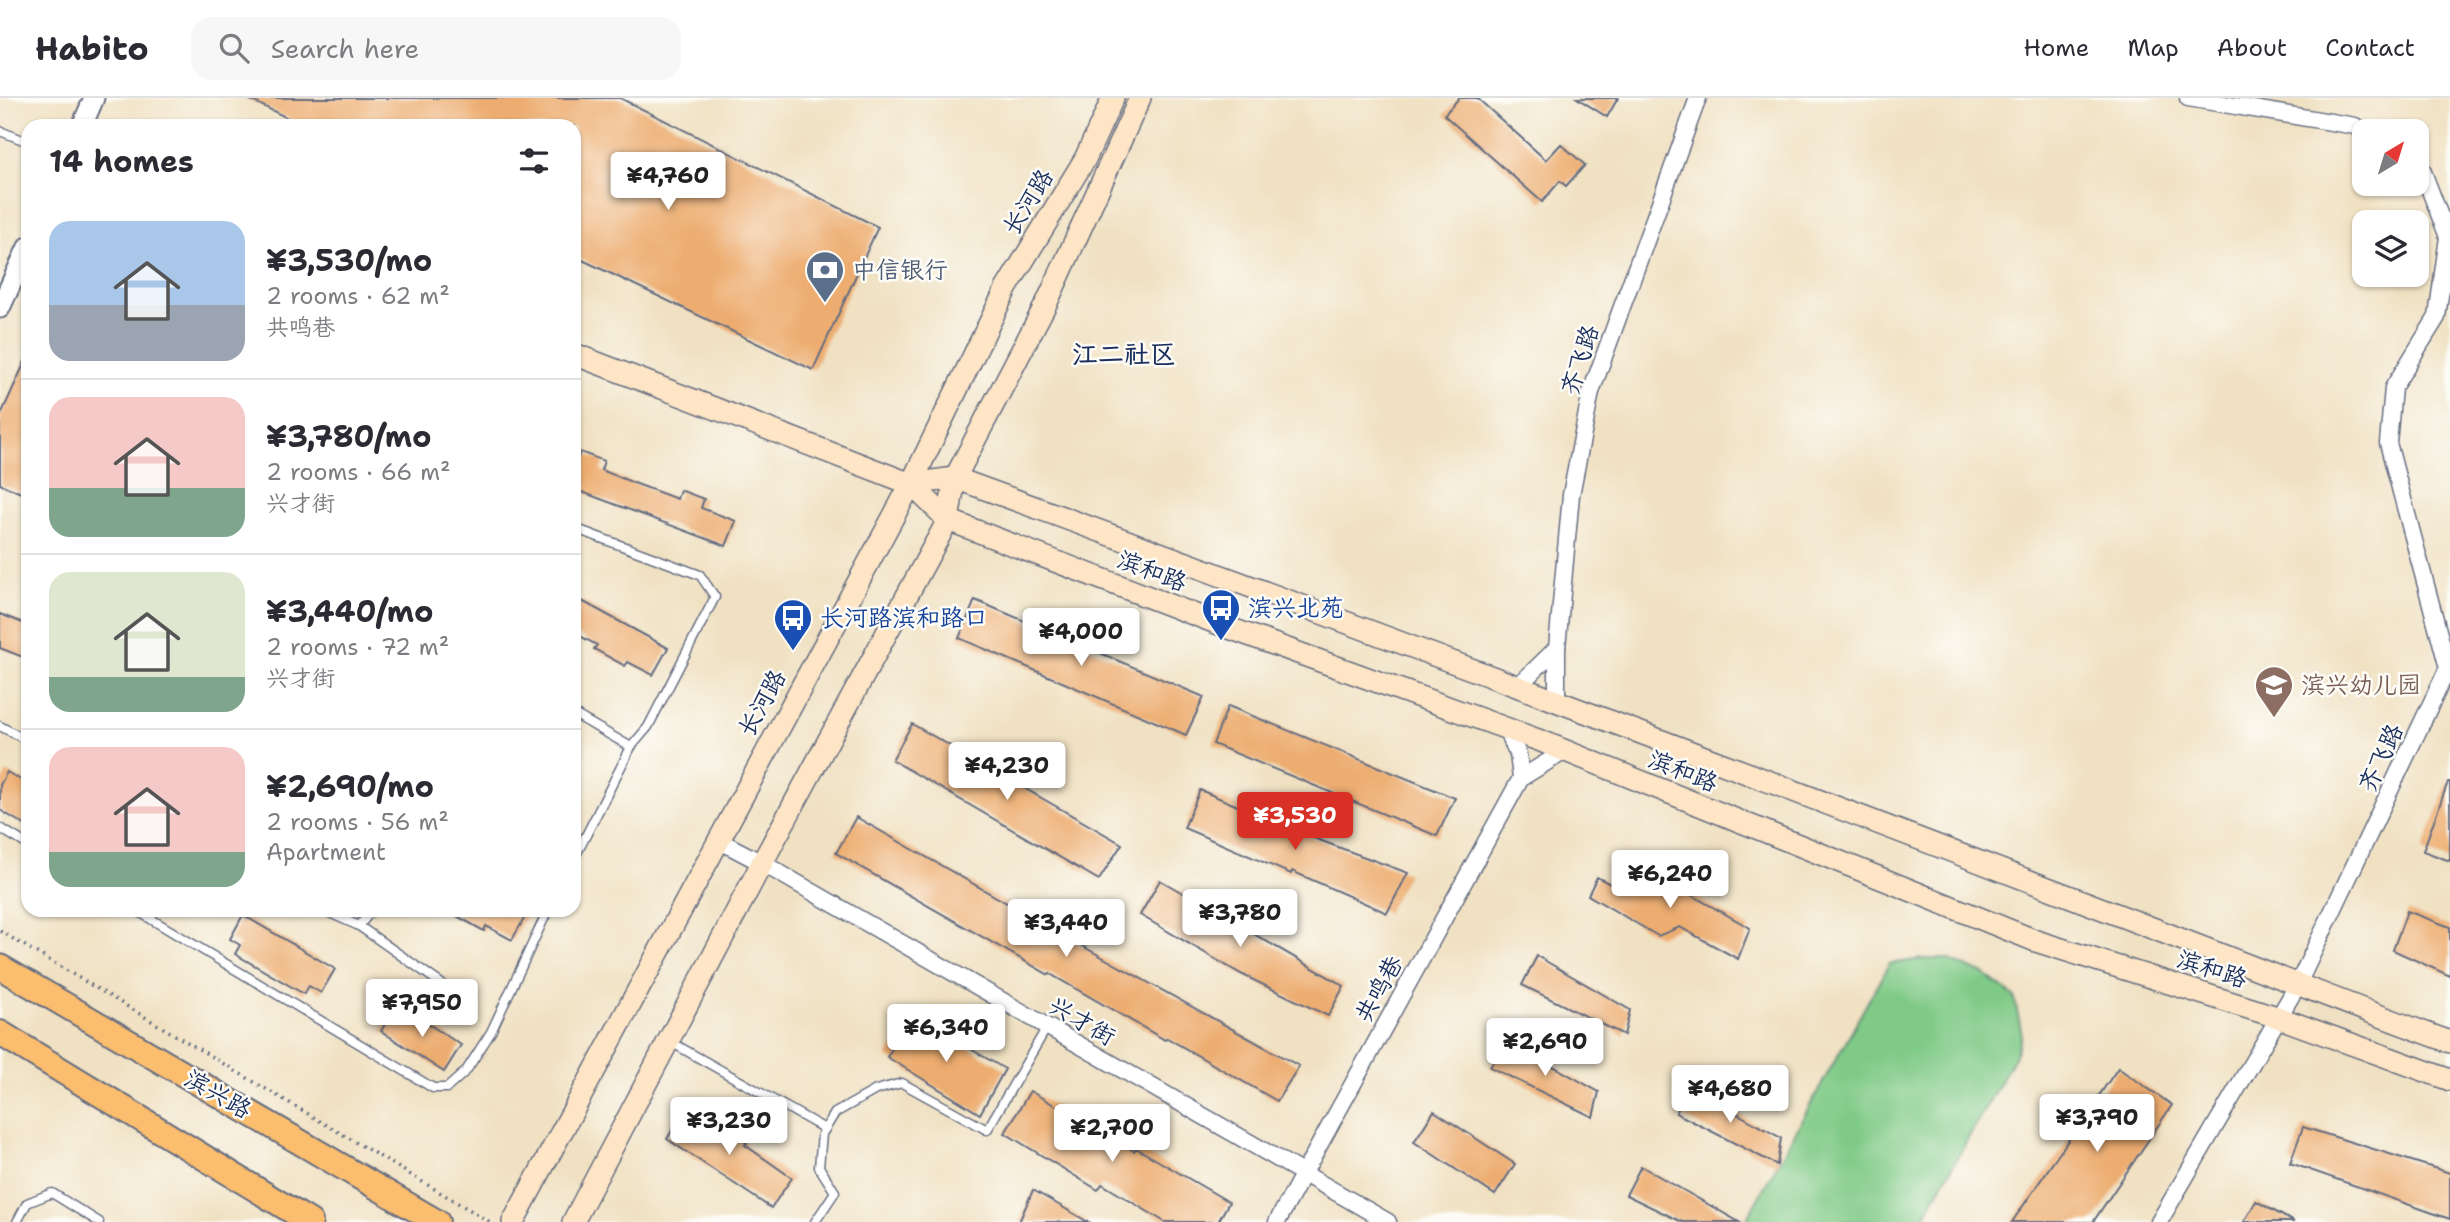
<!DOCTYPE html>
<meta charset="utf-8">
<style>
:root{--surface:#fff;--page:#f7f7f7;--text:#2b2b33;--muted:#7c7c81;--line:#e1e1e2;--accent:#d93025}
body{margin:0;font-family:"Shantell Sans","LXGW WenKai TC",sans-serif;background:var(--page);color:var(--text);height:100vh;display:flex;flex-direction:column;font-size:26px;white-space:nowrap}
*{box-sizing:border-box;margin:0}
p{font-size:23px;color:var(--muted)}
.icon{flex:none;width:38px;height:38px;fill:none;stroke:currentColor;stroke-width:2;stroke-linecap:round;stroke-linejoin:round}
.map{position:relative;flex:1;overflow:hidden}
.side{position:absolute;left:21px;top:21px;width:560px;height:798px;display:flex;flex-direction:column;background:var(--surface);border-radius:21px;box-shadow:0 2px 5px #0004}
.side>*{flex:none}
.needle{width:46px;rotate:38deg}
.fabs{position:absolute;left:2352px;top:21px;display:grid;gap:14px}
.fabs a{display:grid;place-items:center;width:77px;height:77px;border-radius:14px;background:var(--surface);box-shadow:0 2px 5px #0004;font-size:35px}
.price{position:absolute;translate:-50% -60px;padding:0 16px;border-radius:7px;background:#fff;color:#222;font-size:23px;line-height:46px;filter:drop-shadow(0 2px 4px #0008)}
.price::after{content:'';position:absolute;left:50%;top:42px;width:21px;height:16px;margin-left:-10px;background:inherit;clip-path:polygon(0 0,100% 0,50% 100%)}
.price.active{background:var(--accent);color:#fff}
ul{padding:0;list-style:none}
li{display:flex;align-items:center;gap:21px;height:175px;padding:0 28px}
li+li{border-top:2px solid var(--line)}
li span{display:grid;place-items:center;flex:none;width:196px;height:140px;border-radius:21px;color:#555}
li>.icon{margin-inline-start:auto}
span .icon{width:84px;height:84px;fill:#fffc;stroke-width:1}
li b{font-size:30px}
h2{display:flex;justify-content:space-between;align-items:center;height:84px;padding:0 28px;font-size:30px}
header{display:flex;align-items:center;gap:42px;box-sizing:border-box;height:98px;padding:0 35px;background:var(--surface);border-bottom:2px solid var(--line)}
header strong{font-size:33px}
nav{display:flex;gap:38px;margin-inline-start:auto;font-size:24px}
.search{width:490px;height:63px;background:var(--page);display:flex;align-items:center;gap:18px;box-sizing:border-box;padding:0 24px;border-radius:21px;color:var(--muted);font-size:26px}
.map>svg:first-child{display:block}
.green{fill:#80ca87;stroke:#4e7c72;stroke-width:2}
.building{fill:#edad71}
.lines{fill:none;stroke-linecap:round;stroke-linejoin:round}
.service-casing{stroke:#666d81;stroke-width:11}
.minor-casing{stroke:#666d81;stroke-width:19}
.tertiary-casing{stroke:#666d81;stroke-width:23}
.secondary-casing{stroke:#666d81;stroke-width:24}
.primary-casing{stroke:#666d81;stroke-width:28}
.path{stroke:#666d81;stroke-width:3.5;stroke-dasharray:2 5;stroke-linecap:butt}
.service{stroke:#fff;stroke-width:8}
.minor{stroke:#fff;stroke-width:16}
.tertiary{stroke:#fff;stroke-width:19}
.secondary{stroke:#fde5c5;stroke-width:21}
.primary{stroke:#fbbd6e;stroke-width:24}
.labels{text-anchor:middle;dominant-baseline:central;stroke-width:5;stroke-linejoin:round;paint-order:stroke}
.street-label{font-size:24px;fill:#1b2f5e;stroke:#fdfcf7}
.service-label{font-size:24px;fill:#4e5e75;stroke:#fdfcf7;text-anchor:start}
.transit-label{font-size:24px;fill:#164399;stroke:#fdfcf7;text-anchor:start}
.education-label{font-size:24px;fill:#785e54;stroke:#fdfcf7;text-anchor:start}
.neighbourhood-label{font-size:26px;font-weight:bold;fill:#1b2f5e;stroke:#fdfcf7}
</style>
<header>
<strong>Habito</strong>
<div class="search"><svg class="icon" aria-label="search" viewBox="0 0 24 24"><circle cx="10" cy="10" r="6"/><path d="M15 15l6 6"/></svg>Search here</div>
<nav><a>Home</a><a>Map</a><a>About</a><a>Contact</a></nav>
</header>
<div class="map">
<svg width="2450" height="1124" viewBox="0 0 2450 1124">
<rect width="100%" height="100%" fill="#fdfcf7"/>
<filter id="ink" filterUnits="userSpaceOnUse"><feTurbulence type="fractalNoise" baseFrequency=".0143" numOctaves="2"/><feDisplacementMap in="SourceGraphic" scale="14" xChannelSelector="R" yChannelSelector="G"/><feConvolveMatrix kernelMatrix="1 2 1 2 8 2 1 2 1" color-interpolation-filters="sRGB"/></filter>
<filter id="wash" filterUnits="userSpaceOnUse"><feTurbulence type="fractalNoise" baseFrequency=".00686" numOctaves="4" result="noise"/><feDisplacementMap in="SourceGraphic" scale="28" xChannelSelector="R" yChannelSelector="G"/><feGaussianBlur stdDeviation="1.57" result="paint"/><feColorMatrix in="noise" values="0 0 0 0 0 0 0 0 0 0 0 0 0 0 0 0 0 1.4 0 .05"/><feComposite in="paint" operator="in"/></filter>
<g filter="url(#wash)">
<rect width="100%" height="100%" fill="#f0e1c2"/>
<polygon class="green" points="1922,861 1946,861 1982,875 2014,898 2022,937 2014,959 1921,1124 1745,1124 1889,866"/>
<g id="blocks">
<g class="building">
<polygon points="246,0 620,0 878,129 813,272 574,158 574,28 304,28"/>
<polygon points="1459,0 1477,0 1546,62 1561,46 1585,67 1566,88 1560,83 1542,104 1444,17"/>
<polygon points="1577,0 1618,0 1607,19"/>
<polygon points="28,257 28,398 0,386 0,319"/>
<polygon points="580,354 604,363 601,372 634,385 677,401 680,392 704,401 701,410 736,423 726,448 574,391 574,362 577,363"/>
<polygon points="975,502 1204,599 1186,637 959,540"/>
<polygon points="582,503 668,550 653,577 628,564 625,568 594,551 597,547 574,535 574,517"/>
<polygon points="0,516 28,527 28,561 0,550"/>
<polygon points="1228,608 1455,700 1437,738 1213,646"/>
<polygon points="912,626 1122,746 1099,782 892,662"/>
<polygon points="7,674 28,686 28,729 0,712 0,687"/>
<polygon points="2448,684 2450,684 2450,763 2423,753"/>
<polygon points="1200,692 1311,739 1408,775 1387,815 1292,773 1291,776 1184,730"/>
<polygon points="856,719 1084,849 1299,968 1277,1003 1167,940 1165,942 1050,876 1049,877 836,755"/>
<polygon points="1634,765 1750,830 1738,861 1680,829 1658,838 1588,797 1597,779 1622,792"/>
<polygon points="1160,782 1344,888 1328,918 1241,876 1140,817"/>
<polygon points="446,812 529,812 512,842 486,828 484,833"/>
<polygon points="2407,813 2450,829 2450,878 2393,852"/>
<polygon points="243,817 335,871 321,895 309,888 304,896 235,856 240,847 230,841"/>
<polygon points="1537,858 1630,912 1624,937 1522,887"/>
<polygon points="405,911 461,947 444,974 381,933 393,913 401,917"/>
<polygon points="912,917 1005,971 980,1016 887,959"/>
<polygon points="1505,941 1599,994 1593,1019 1490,969"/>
<polygon points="2118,970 2172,1007 2093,1124 2012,1124"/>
<polygon points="1689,989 1781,1040 1777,1067 1676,1015"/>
<polygon points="1030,993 1134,1053 1136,1050 1229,1104 1218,1124 1165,1124 1102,1086 1098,1092 1005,1035"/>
<polygon points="687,1008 747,1045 745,1047 792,1080 771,1110 667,1041"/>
<polygon points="1434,1013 1515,1066 1495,1097 1414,1044"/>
<polygon points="2303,1029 2450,1075 2450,1121 2290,1065"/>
<polygon points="1641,1068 1739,1124 1682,1124 1626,1097"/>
<polygon points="1033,1092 1088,1124 1019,1124"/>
<polygon points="2256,1103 2294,1124 2244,1124"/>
</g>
</g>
</g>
<g filter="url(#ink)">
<use href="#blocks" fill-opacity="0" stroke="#666d81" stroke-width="2"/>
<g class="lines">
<defs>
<g id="service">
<polyline points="0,33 28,44"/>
<polyline points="574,430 700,477 715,499 648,629 631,649 574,761"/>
<polyline points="574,616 631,649"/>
<polyline points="0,628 28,643"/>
<polyline points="0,730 28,747"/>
<polyline points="136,812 433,990 447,990 466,973 491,934 548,812"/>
<polyline points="323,812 359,828 463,901"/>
<polyline points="359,828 372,812"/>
<polyline points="669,943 825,1031"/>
<polyline points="17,1124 27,1105 52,1095 99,1124"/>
<polyline points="815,1124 835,1094 819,1069 822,1036 835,1015 876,992 902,985 987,1032 1047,929"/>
</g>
<g id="minor">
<polyline points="2188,0 2355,28 2364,34"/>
<polyline points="1517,589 1557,550"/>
<polyline points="1557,604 1557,550 1571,397 1591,294 1698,0"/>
<polyline points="1506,631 1518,656 1521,680"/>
<polyline points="718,742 762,765 1388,1124"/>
<polyline points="1277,1124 1521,680 1565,653"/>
<polyline points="2159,1124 2297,888 2448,570 2388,345 2393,290 2437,219 2448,139 2421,69 2417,67"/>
</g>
<g id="tertiary">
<polyline points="82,28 94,0"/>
<polyline points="0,210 28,149"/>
</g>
<g id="secondary">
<polyline points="574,256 911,386 948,422 1232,531 1541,643 2036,843 2280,920 2450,982"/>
<path d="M 911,386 L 955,380 C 1320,513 1683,650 2045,789 C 2180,840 2314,894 2450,944"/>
<polyline points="513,1124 911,386 1006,191 1085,61 1113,0"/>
<polyline points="573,1124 762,765 948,422 955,380 1048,202 1140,0"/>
</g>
<g id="primary">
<polyline points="0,869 437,1124"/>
<polyline points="0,935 310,1124"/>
</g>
</defs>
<use href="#service" class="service-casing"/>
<use href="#minor" class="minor-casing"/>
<use href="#tertiary" class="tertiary-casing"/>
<use href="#secondary" class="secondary-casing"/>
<use href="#primary" class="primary-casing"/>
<polyline class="path" points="0,833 490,1124"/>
<use href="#service" class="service"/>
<use href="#minor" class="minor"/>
<use href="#tertiary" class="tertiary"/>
<use href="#secondary" class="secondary"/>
<use href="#primary" class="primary"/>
</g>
</g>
<defs>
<symbol id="bank-pin" viewBox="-11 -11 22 30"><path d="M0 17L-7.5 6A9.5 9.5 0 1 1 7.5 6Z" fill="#5c6f8a" stroke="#fdfcf7"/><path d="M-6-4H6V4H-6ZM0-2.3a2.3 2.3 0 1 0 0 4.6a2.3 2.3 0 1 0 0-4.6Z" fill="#fff"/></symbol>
<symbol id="bus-pin" viewBox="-11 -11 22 30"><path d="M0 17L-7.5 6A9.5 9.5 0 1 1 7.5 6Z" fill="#1a4fb4" stroke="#fdfcf7"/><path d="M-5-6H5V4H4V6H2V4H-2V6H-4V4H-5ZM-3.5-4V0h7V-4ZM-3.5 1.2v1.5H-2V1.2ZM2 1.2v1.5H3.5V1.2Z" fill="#fff"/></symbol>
<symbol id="school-pin" viewBox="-11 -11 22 30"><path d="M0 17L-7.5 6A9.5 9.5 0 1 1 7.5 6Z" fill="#8d6e63" stroke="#fdfcf7"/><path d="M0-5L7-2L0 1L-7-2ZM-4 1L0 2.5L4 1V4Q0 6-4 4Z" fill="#fff"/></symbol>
</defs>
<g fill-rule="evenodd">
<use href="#bank-pin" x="803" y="150" width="44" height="60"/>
<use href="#bus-pin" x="1199" y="488" width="44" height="60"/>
<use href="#bus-pin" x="771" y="498" width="44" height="60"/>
<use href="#school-pin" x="2252" y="565" width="44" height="60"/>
</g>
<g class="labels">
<g class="street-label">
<text transform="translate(1028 104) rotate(-58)">长河路</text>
<text transform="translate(1580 262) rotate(-72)">齐飞路</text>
<text transform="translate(1152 473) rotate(21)">滨和路</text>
<text transform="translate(762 605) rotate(-61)">长河路</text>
<text transform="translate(2381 660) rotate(-65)">齐飞路</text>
<text transform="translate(1683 673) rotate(22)">滨和路</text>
<text transform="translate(2212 871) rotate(18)">滨和路</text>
<text transform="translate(1379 891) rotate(-61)">共鸣巷</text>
<text transform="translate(1082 923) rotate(30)">兴才街</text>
<text transform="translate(218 996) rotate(30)">滨兴路</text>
</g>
<g class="service-label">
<text x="852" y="172">中信银行</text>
</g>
<g class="transit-label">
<text x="1248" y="510">滨兴北苑</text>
<text x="820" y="520">长河路滨和路口</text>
</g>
<g class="education-label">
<text x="2301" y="587">滨兴幼儿园</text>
</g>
<g class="neighbourhood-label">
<text x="1124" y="255">江二社区</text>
</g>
</g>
</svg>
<div class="fabs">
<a><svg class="needle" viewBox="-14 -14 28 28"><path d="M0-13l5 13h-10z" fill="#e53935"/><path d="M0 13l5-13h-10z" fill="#7c7c81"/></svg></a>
<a><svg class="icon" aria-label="layers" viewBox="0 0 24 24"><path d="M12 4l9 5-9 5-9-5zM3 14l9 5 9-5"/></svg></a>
</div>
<b class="price" style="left:668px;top:114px">¥4,760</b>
<b class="price" style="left:1081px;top:570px">¥4,000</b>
<b class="price" style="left:1007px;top:704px">¥4,230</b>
<b class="price active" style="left:1295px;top:754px">¥3,530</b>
<b class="price" style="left:1670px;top:812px">¥6,240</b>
<b class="price" style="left:1240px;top:851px">¥3,780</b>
<b class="price" style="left:1066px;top:861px">¥3,440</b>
<b class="price" style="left:422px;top:941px">¥7,950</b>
<b class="price" style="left:946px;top:966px">¥6,340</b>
<b class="price" style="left:1545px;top:980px">¥2,690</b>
<b class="price" style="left:1730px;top:1027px">¥4,680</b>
<b class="price" style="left:2097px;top:1056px">¥3,790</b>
<b class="price" style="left:729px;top:1059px">¥3,230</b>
<b class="price" style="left:1112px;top:1066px">¥2,700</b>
<section class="side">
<h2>14 homes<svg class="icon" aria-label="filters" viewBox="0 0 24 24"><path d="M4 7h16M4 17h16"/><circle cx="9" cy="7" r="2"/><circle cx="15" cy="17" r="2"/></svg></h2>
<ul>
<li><span style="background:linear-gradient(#a9c7e8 60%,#9aa5b1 0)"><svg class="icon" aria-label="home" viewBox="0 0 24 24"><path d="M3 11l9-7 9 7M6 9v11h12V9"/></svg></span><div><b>¥3,530/mo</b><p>2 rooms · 62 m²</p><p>共鸣巷</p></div></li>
<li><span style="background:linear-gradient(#f6c9c9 65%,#7fa58c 0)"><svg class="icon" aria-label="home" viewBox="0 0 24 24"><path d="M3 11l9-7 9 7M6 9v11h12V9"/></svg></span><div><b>¥3,780/mo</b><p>2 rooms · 66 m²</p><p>兴才街</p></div></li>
<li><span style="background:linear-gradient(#dfe7d0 75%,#7fa58c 0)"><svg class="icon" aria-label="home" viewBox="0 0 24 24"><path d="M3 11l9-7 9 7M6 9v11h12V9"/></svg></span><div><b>¥3,440/mo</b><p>2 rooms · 72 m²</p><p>兴才街</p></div></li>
<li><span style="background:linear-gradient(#f6c9c9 75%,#7fa58c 0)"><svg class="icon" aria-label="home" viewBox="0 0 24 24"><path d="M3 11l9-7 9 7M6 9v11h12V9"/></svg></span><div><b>¥2,690/mo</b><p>2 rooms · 56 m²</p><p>Apartment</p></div></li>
</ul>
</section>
</div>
